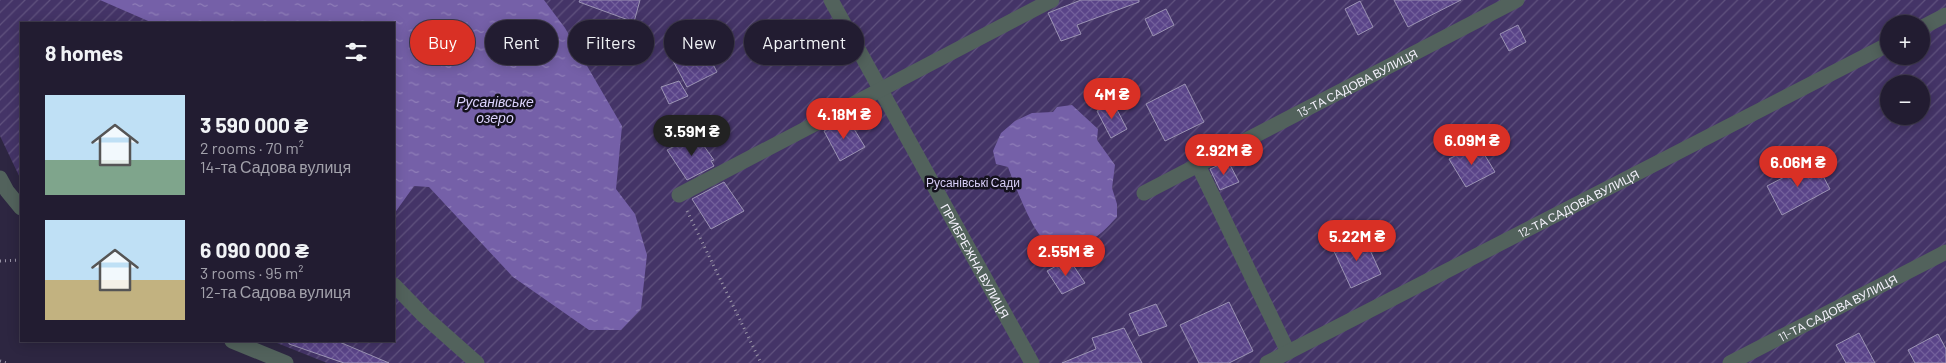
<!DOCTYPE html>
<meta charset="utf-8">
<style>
:root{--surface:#221c31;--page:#2a2539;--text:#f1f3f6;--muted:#a2a1ab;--line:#3f3a4d;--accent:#d93025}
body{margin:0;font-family:Barlow,sans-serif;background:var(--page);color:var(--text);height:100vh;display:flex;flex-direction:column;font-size:19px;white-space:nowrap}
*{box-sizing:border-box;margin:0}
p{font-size:16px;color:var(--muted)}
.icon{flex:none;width:28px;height:28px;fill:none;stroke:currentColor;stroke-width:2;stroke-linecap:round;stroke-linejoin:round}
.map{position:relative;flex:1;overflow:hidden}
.panel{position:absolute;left:20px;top:22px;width:375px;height:320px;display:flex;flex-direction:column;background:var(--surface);border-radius:0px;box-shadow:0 2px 12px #0003,0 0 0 1px var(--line)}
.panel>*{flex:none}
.guide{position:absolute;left:410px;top:20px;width:475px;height:45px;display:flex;gap:10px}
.controls{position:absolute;left:1880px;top:15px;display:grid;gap:10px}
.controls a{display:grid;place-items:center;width:50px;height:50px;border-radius:50%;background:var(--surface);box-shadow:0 2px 12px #0003,0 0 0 1px var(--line);font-size:25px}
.price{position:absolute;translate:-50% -42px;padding:0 11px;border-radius:18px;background:var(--accent);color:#fff;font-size:16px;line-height:32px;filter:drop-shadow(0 1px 2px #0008)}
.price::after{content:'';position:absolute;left:50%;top:30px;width:15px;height:11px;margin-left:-8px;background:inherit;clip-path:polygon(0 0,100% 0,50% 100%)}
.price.on{background:#222;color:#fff}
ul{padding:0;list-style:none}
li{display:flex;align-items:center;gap:15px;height:125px;padding:0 25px}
li span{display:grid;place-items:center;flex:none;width:140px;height:100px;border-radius:0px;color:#555}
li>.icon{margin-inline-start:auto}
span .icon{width:60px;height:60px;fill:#fffc;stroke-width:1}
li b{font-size:21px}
h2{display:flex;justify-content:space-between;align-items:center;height:60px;padding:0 25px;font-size:21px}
.pill{padding:0 18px;border-radius:22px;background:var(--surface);box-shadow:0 2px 12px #0003,0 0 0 1px var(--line);font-size:18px;line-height:45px}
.pill.on{background:var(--accent);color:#fff}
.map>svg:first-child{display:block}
.garden{fill:url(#garden-furrows);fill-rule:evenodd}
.water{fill:url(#water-ripples)}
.building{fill:url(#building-cross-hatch);stroke:#9b93b4}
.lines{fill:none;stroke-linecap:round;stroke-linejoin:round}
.path{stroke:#9a95a7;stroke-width:3;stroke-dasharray:1 4;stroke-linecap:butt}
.minor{stroke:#52625c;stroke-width:15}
.labels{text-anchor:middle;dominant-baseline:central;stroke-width:5;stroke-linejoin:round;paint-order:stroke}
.street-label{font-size:12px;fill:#f5f2fd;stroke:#14111d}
.park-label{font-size:12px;fill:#d8cef7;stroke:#14111d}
.water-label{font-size:14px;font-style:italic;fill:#dcd3fc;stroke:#14111d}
</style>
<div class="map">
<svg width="1946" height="363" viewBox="0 0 1946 363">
<defs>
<pattern id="garden-furrows" width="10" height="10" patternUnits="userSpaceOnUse" patternTransform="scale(1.25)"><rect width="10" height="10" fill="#443467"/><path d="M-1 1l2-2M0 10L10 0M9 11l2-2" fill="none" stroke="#60527e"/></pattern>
<pattern id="water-ripples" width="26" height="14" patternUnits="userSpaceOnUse" patternTransform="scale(1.25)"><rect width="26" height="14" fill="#7560a8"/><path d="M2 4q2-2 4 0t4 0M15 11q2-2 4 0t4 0" fill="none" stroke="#907fb9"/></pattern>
<pattern id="building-cross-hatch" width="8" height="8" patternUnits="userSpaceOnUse" patternTransform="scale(1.25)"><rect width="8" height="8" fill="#5a4489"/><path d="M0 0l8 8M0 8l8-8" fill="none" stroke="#725f9b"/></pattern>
</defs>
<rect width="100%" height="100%" fill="#2d2641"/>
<path class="garden" d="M 0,0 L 1946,0 L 1946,363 L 327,363 L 272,341 L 394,341 L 394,24 L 21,24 L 21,180 L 0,136 ZM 1889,24 L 1921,24 L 1921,56 L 1889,56 ZM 1889,84 L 1921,84 L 1921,116 L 1889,116 Z"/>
<g class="water">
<polygon points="100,0 544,0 565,28 622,126 616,189 635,214 647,255 641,309 621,330 589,330 513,277 429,187 414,186 394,214 394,24 155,24"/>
<path d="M 1072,105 L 1098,129 L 1097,140 L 1115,165 L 1112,188 L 1117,204 L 1117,217 C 1110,224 1103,233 1094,238 C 1078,249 1056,249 1041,236 C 1031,227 1013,181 1008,167 L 996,164 L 993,151 L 1001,133 L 1015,121 L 1032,113 L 1053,112 L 1057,107 Z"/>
</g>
<g class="building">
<polygon points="580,0 640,0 634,22 579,2"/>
<polygon points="1081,0 1139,0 1139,2 1077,25 1081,34 1061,41 1048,13"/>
<polygon points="1394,0 1461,0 1408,27"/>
<polygon points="1360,1 1373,27 1358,35 1345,9"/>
<polygon points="1166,9 1174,25 1153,36 1145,19"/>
<polygon points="1518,25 1526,42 1509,51 1500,34"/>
<polygon points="702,43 717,72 687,87 672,59"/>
<polygon points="679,81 688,96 669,104 661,87"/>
<polygon points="1185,84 1204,122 1165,141 1146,104"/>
<polygon points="1113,102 1127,129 1111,138 1097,111"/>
<polygon points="848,119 865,147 840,161 824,131"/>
<polygon points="696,135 714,160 711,161 714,166 687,180 667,150"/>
<polygon points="1478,144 1495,172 1466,187 1449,159"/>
<polygon points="1228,161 1239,182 1220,190 1210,169"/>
<polygon points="1815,161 1830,189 1782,215 1767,186"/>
<polygon points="724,182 744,211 711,229 692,199"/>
<polygon points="1363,235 1381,274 1351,288 1333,249"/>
<polygon points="1069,259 1085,283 1062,294 1047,271"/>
<polygon points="1229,302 1253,351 1229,363 1199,363 1180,325"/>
<polygon points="1156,304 1167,326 1139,336 1129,314"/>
<polygon points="1124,328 1142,363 1062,363 1096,349 1092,338"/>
<polygon points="1859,333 1875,363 1846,363 1836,345"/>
<polygon points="1938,334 1946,349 1946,363 1915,363 1908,350"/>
<polygon points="289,341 337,341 389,363 344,363 289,344"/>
</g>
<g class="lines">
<g class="path">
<polyline points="687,211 761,363"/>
<polyline points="0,261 21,260"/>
<polyline points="0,361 7,363"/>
</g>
<g class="minor">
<path id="s1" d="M 831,0 L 1032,363"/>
<polyline points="1921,28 1946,15"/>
<polyline points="1198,165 1288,352"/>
<polyline points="0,178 7,191 21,208"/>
<path id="s2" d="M 1144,193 L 1517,0"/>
<polyline points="679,195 1052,0"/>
<polyline points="394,285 424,316 477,363"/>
<polyline points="232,341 286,363"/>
<path id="s3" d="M 1267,363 L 1889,44"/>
<path id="s4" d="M 1730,363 L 1946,252"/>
</g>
</g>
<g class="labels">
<g class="street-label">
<text stroke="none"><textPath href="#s2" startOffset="240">13-ТА САДОВА ВУЛИЦЯ</textPath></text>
<text stroke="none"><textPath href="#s3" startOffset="350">12-ТА САДОВА ВУЛИЦЯ</textPath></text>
<text stroke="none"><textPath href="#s1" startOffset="298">ПРИБРЕЖНА ВУЛИЦЯ</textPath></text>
<text stroke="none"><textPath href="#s4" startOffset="121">11-ТА САДОВА ВУЛИЦЯ</textPath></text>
</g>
<g class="park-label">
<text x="973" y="182">Русанівські Сади</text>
</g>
<g class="water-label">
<text x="495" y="101">Русанівське<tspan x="495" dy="16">озеро</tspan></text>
</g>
</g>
</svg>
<div class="controls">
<a>+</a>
<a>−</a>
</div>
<b class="price" style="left:1112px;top:120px">4M ₴</b>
<b class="price" style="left:844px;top:140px">4.18M ₴</b>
<b class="price on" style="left:692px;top:157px">3.59M ₴</b>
<b class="price" style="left:1472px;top:166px">6.09M ₴</b>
<b class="price" style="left:1224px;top:176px">2.92M ₴</b>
<b class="price" style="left:1798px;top:188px">6.06M ₴</b>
<b class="price" style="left:1357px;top:262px">5.22M ₴</b>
<b class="price" style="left:1066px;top:277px">2.55M ₴</b>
<div class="guide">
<a class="pill on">Buy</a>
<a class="pill">Rent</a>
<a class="pill">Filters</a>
<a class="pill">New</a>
<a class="pill">Apartment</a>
</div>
<section class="panel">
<h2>8 homes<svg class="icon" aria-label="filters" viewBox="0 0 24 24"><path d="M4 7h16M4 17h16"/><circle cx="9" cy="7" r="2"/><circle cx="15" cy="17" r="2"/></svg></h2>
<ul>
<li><span style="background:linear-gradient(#bfe0f5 65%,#7fa58c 0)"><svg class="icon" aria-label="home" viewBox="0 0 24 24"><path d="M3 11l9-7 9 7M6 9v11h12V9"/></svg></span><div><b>3 590 000 ₴</b><p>2 rooms · 70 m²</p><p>14-та Садова вулиця</p></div></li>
<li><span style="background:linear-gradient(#bfe0f5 60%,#c2b280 0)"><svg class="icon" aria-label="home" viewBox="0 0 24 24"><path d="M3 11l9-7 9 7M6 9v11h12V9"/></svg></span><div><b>6 090 000 ₴</b><p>3 rooms · 95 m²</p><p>12-та Садова вулиця</p></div></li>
</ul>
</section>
</div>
